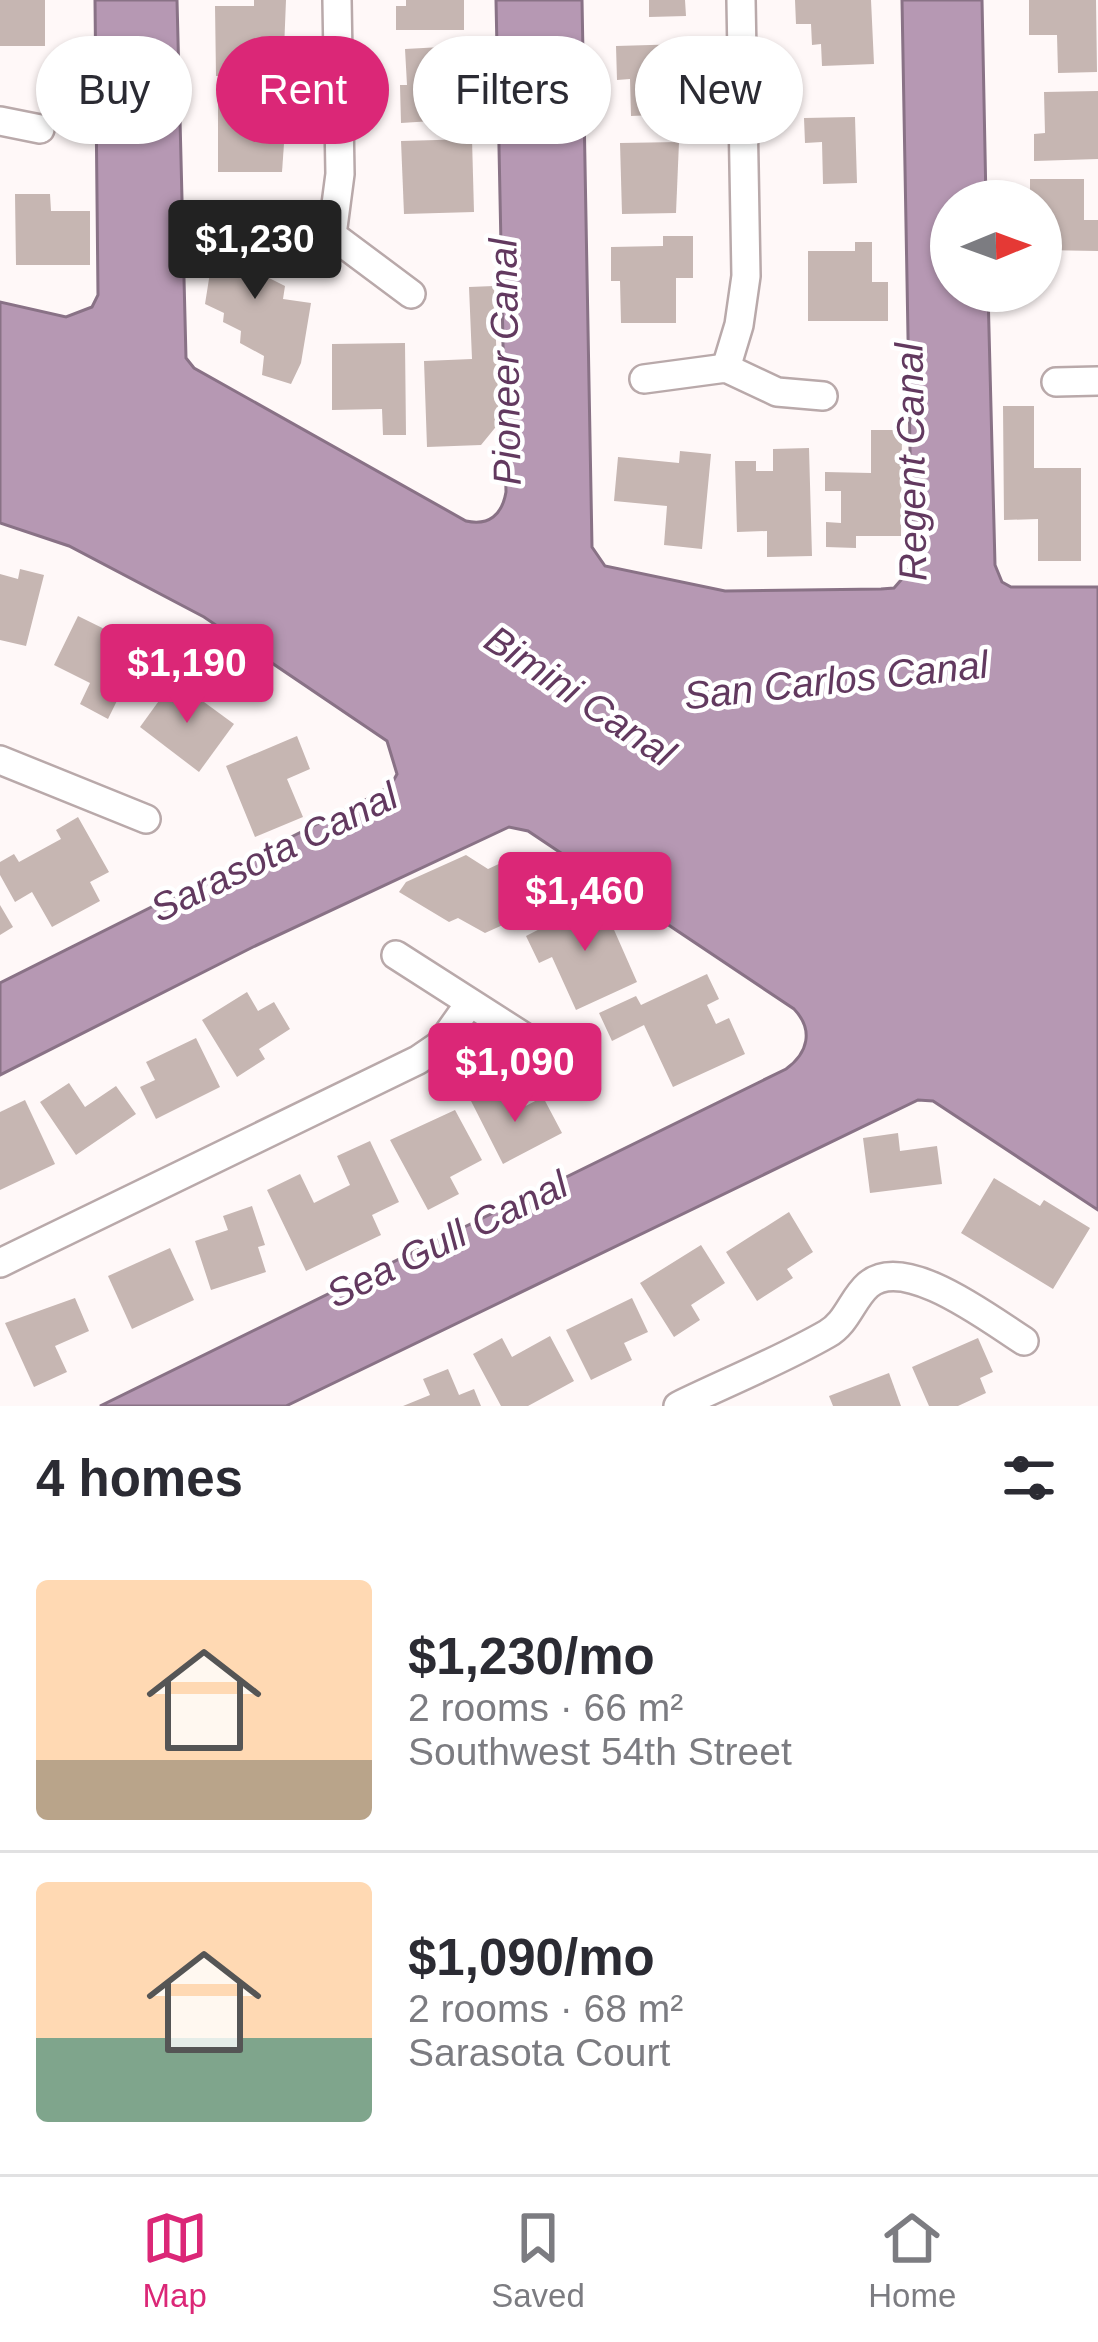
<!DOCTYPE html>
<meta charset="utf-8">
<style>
:root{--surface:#fff;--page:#f7f7f7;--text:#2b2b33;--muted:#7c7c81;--line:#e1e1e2;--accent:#db2777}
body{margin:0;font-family:Helvetica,sans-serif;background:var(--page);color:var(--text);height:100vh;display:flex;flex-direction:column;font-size:45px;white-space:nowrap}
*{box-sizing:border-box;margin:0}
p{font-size:39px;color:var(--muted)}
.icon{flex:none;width:66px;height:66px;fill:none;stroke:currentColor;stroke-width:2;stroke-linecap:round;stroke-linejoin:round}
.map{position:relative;height:1406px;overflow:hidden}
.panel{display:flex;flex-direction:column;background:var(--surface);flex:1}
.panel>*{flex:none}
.guide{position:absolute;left:36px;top:36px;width:1026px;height:108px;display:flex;gap:24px}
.needle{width:78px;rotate:89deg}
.fabs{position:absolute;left:930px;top:180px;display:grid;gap:24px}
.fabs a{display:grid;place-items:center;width:132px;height:132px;border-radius:50%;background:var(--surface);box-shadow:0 3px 9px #0004;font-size:60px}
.price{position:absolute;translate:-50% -102px;padding:0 27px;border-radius:12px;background:var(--accent);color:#fff;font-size:39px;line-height:78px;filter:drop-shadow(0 3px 6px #0008)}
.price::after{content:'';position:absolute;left:50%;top:72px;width:36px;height:27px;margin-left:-18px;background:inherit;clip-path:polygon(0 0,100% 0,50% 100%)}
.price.selected{background:#222;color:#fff}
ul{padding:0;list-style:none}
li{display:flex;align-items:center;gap:36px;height:300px;padding:0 36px}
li+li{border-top:3px solid var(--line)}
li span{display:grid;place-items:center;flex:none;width:336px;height:240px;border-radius:12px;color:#555}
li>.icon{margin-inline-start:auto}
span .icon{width:144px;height:144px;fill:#fffc;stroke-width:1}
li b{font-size:51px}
h2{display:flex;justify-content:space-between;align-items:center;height:144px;padding:0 36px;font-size:51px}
.tag{padding:0 42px;border-radius:54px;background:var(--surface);box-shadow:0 3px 9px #0004;font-size:42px;line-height:108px}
.tag.selected{background:var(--accent);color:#fff}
.menu{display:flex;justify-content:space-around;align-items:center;height:168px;border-top:3px solid var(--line);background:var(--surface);font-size:33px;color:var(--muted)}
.menu a{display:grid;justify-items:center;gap:6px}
.menu .selected{color:var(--accent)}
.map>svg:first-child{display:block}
.water{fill:#b698b3;stroke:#897286;stroke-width:3}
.building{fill:#c6b6b2}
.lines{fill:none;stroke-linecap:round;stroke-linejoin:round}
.minor-casing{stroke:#b9a9aa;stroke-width:32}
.minor{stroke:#fff;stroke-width:27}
.labels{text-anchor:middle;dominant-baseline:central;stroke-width:9;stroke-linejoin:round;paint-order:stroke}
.water-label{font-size:39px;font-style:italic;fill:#62395f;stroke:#fff}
</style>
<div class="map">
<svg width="1098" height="1406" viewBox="0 0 1098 1406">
<rect width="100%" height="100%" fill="#fff8f8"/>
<path class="water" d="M 95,0 L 177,0 L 186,358 L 194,368 L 466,521 C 489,526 502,515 506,492 L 496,0 L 582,0 L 592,547 L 605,566 L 725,591 L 881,589 L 894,588 L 908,572 L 912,560 L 902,0 L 982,0 L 986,201 L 951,201 L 951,291 L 988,291 L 995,565 L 1002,582 L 1011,587 L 1098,587 L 1098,1210 L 933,1101 L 918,1100 L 286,1406 L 100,1406 L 786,1069 C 808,1053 814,1030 794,1009 L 528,831 L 509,827 L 253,947 L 0,1075 L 0,983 L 377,794 L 391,785 L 397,774 L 387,741 L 204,617 L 69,546 L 0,523 L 0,302 L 66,317 L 92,307 L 98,295 Z"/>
<g class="building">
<rect x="0" y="0" width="45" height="46"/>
<polygon points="254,0 286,0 283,75 216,76 215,6 254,6"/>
<polygon points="406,0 464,0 464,30 396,30 396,6 406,6"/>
<polygon points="649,0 685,0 686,16 649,17"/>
<polygon points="795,0 871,0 874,64 822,66 821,44 812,45 811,24 796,24"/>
<polygon points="1029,0 1096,0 1097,72 1058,73 1057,35 1029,35"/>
<polygon points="685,44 686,76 678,76 679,114 631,116 630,79 617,80 616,46"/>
<polygon points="460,46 464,119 401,123 400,85 407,85 405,49"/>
<polygon points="1098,91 1098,159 1034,161 1034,134 1045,133 1044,92"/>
<polygon points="218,101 287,101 282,172 218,172"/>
<polygon points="855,117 857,183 823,184 822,142 805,143 804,118"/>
<polygon points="472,139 474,212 404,214 401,141"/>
<polygon points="679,142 676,213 622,214 620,143"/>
<polygon points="1030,179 1084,179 1084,220 1098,220 1098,251 1041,250 1041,201 1030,201"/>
<polygon points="15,194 50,194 51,211 90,211 90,265 16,265"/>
<polygon points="219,207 249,220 234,269 259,273 285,286 283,299 311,303 301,363 291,384 262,375 264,356 240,343 241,331 223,322 224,313 205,304 212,260 207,257 211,222"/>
<polygon points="663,236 693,236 693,278 676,278 676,323 621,323 620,281 611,281 611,247 663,246"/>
<polygon points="855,242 872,242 872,282 888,282 888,321 808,321 808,251 855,251"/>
<polygon points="494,286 499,423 481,445 427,447 424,361 472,359 469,287"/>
<polygon points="405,343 406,435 383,435 382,409 332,410 332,344"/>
<polygon points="1003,406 1034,406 1034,468 1081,468 1081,561 1038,561 1038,519 1004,520"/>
<polygon points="871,430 902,430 901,536 856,536 856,548 826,547 826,522 841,523 841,491 825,491 825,472 871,473"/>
<polygon points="809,448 812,556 767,557 767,531 737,532 735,461 756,461 756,471 773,471 773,449"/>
<polygon points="680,451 711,454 702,549 664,545 667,506 614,501 618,457 679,463"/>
<polygon points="20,569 44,575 26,646 0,640 0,574 18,579"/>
<polygon points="78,616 143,648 108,719 80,704 90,683 54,665"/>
<polygon points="174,680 234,724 199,772 140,727"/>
<polygon points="297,736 310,769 287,779 303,817 255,837 226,766"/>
<polygon points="78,817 109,872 90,882 100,901 52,927 32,892 15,902 0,875 0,862 14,854 19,862 61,839 56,830"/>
<polygon points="522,853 582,889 485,933 458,918 449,922 399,892 406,882 466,855 488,869"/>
<polygon points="600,898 637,982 576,1010 552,957 539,963 526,936"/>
<polygon points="0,905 13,927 0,935"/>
<polygon points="707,974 719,999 707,1005 716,1024 729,1018 745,1054 673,1087 644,1025 612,1041 599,1013 636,996 641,1005"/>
<polygon points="247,992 258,1011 274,1002 290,1029 259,1049 265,1059 237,1077 202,1020"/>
<polygon points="196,1038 220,1087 156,1119 140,1087 155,1080 146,1062"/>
<polygon points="69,1083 85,1107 116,1086 136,1114 76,1155 40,1102"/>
<polygon points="497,1087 510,1114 543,1097 562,1133 503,1164 471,1101"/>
<polygon points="25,1100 55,1164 0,1190 0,1112"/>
<polygon points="455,1110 482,1160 450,1177 459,1194 428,1210 390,1140"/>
<polygon points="898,1133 900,1151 937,1146 942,1184 870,1193 863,1138"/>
<polygon points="370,1141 399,1202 372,1215 381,1235 306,1271 267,1190 300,1174 314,1203 350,1185 337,1156"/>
<polygon points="994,1178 1040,1206 1044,1200 1090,1228 1053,1289 961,1233"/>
<polygon points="252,1206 265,1245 258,1247 266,1272 211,1290 195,1241 228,1230 223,1216"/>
<polygon points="789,1212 813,1252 787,1269 793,1278 757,1301 726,1252"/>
<polygon points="701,1245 725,1283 691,1305 700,1320 674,1337 640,1283"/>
<polygon points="170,1248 194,1300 132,1329 108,1276"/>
<polygon points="75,1298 89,1331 55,1346 67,1372 34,1387 5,1323"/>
<polygon points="632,1298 648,1332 624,1343 632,1360 591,1380 566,1330"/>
<polygon points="550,1336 574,1381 528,1406 501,1406 473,1354 502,1338 512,1357"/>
<polygon points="978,1338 993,1372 980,1378 986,1393 958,1406 929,1406 912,1367"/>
<polygon points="448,1369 459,1395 474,1389 481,1406 403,1406 430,1395 423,1379"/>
<polygon points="889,1373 901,1406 833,1406 829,1396"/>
</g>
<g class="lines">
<defs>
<g id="minor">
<polyline points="337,0 340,174 332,235 411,294"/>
<polyline points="0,121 40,129"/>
<polyline points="726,368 739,325 746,276 741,0"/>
<polyline points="644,379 726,368 777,392 823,396"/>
<polyline points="1056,382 1098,381"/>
<polyline points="0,760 146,819"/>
<polyline points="396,955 574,1069"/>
<polyline points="0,1263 418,1060 440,1045 469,1004"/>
<path d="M 678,1406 C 727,1382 780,1361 827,1334 C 847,1323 852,1299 868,1285 C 905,1253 992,1321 1024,1341"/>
</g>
</defs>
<use href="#minor" class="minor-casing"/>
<use href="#minor" class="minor"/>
</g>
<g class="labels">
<g class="water-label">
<text transform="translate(505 362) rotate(-91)">Pioneer Canal</text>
<text transform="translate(911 462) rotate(-91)">Regent Canal</text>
<text transform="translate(836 680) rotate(-6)">San Carlos Canal</text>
<text transform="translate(580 696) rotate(34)">Bimini Canal</text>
<text transform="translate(274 852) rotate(-26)">Sarasota Canal</text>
<text transform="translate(447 1239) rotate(-26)">Sea Gull Canal</text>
</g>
</g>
</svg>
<div class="fabs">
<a><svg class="needle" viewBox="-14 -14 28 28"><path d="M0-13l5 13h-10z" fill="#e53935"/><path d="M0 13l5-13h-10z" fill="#7c7c81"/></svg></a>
</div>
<b class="price selected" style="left:255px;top:302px">$1,230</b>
<b class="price" style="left:187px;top:726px">$1,190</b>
<b class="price" style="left:585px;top:954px">$1,460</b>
<b class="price" style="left:515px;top:1125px">$1,090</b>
<div class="guide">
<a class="tag">Buy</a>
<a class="tag selected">Rent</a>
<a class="tag">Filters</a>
<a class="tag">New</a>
</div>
</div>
<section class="panel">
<h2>4 homes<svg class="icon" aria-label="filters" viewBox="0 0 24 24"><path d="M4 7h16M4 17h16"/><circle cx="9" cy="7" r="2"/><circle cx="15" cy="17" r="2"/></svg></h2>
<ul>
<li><span style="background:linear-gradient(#ffd9b3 75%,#b9a48a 0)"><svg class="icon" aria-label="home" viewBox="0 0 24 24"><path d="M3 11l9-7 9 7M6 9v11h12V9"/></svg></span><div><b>$1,230/mo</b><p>2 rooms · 66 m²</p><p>Southwest 54th Street</p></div></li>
<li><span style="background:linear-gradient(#ffd9b3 65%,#7fa58c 0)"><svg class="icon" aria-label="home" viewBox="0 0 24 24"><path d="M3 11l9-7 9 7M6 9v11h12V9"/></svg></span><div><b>$1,090/mo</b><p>2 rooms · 68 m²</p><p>Sarasota Court</p></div></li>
</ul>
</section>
<nav class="menu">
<a class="selected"><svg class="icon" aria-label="map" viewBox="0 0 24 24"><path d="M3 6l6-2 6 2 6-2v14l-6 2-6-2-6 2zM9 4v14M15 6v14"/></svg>Map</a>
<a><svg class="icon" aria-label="saved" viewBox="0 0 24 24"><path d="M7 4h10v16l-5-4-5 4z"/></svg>Saved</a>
<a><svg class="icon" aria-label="home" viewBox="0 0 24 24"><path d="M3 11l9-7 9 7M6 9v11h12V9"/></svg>Home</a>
</nav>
